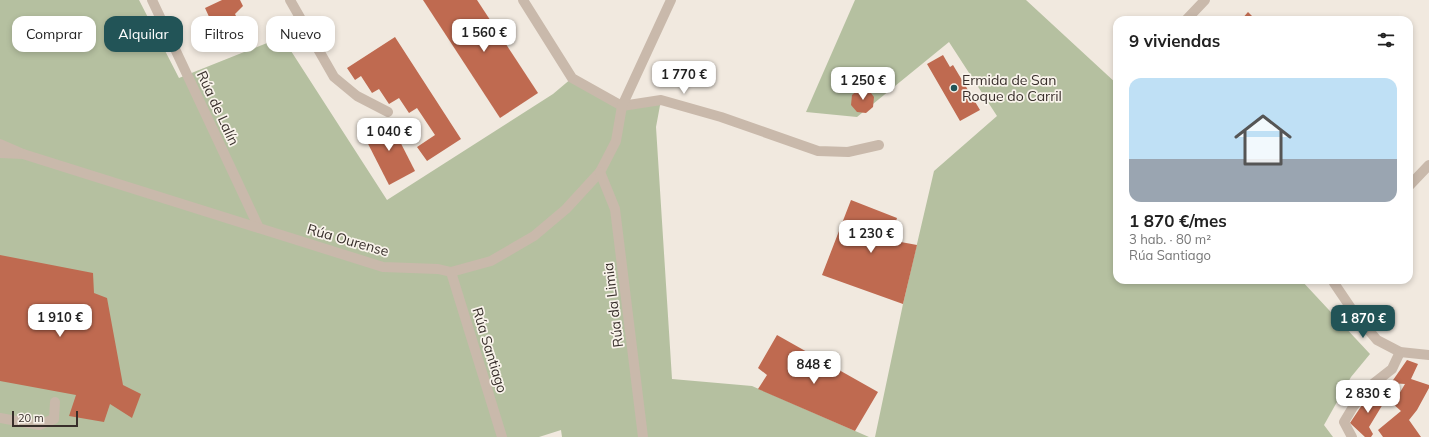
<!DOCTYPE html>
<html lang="es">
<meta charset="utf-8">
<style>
:root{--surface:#fff;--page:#f2f2f2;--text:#222;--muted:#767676;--accent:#225457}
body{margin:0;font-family:Mulish,sans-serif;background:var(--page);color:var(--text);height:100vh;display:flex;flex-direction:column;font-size:15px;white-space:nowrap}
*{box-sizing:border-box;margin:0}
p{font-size:13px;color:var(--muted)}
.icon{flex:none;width:22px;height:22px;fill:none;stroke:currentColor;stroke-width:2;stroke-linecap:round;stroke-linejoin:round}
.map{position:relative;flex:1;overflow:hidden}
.sheet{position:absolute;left:1113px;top:16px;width:300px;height:268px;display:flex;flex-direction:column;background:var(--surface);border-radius:12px;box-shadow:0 2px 6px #0003}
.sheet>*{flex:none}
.top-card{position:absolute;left:12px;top:16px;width:380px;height:36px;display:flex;gap:8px}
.scale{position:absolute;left:12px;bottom:10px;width:66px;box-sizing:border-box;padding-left:4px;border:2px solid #372e2a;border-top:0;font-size:11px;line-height:14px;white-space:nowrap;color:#372e2a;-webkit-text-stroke:3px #f9f3eb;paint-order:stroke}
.price{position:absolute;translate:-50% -34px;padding:0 9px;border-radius:8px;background:#fff;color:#222;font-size:13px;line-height:26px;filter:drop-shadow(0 1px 2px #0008)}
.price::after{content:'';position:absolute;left:50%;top:24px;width:12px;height:9px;margin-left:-6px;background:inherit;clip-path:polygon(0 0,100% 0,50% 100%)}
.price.current{background:var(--accent);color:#fff}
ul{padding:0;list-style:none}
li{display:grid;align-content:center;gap:8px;height:212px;padding:0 16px}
li span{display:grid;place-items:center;height:124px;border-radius:12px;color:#555}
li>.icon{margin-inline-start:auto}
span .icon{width:72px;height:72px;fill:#fffc;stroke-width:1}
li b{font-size:17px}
h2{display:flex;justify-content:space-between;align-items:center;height:48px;padding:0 16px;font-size:17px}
.chip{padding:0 14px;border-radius:12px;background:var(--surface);box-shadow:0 2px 6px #0003;font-size:14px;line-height:36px}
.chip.current{background:var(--accent);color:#fff}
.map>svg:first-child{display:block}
.green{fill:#b5c0a0}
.building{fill:#bf6a50}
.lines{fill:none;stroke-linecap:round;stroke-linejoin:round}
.service{stroke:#c9b9ab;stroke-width:10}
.minor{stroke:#c9b9ab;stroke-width:10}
.poi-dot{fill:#225457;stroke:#f9f3eb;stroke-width:1.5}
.labels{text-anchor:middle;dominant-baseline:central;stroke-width:3.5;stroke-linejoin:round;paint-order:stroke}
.poi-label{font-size:14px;fill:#372e2a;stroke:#f9f3eb;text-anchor:start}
.street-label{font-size:14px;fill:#372e2a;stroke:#f9f3eb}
</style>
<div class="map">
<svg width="1429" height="437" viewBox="0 0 1429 437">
<rect width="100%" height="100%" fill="#f1e9df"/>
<g class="green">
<polygon points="0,0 139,0 179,78 282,37 387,200 553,94 572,78 622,106 661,100 656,127 672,379 752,386 869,437 562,437 561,430 539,437 0,437"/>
<polygon points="855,0 1026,0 1117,84 1117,280 1301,280 1370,354 1351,377 1324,425 1333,437 875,437 903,304 934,171 997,116 949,42 857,117 806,112"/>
</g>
<g class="building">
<polygon points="222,0 240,0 243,6 235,14 245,34 222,45 205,8"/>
<polygon points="423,0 477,0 538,93 500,118"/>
<polygon points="1248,12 1256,20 1241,20"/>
<polygon points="395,37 461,139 427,161 417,147 435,135 417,108 409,113 399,98 389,104 379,89 372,93 361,76 355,80 347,68"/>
<polygon points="943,55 950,67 953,65 980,110 960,121 927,64"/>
<polygon points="859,89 868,89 874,97 873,107 866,113 857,112 851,105 852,95"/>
<polygon points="389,120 415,171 389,185 363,134"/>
<polygon points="851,200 897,218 890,240 917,245 903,304 822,275"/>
<polygon points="0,255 93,273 94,293 107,298 123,385 141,394 132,418 110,404 104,422 69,416 76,395 0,381"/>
<polygon points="777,335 878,392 855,431 758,389 767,375 758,368"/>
<polygon points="1407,360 1418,364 1411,379 1429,385 1429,388 1417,410 1409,420 1421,437 1383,437 1378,430 1401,411 1393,404 1405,384 1391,383"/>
<polygon points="1372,390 1386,399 1369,427 1373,434 1371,437 1365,437 1350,423"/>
</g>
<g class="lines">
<g class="service">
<polyline points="290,0 334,77 357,96 388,112"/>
<polyline points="0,418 39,425 54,419 55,402"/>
</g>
<g class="minor">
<polyline points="152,0 259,228"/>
<polyline points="523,0 572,78 622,106 661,100 721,117 818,151 848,152 879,145"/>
<polyline points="1186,20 1205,0"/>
<polyline points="0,144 23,154 0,153"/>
<polyline points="23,154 383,267 438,269 451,272 491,261 534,236 566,209 600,172 616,141 622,106 671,0"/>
<polyline points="600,172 615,209 643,437"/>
<polyline points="1409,186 1429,165"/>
<polyline points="451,272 502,437"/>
<polyline points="1334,280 1334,283 1355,314 1377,340 1400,352 1429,355"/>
<polyline points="1352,437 1344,422 1353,407 1369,387 1392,369 1400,352"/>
</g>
</g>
<circle class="poi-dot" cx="954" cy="88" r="4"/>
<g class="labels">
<g class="poi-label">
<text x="962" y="80">Ermida de San<tspan x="962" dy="16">Roque do Carril</tspan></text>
</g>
<g class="street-label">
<text transform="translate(218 108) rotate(65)">Rúa de Lalín</text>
<text transform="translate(348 240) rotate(16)">Rúa Ourense</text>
<text transform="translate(613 305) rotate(-97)">Rúa da Limia</text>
<text transform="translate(490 350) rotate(73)">Rúa Santiago</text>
</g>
</g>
</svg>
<div class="scale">20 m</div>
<b class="price" style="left:484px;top:53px">1 560 €</b>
<b class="price" style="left:684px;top:95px">1 770 €</b>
<b class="price" style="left:863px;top:101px">1 250 €</b>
<b class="price" style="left:389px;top:152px">1 040 €</b>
<b class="price" style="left:871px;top:254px">1 230 €</b>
<b class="price" style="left:60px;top:338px">1 910 €</b>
<b class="price current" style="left:1363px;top:339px">1 870 €</b>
<b class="price" style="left:814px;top:385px">848 €</b>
<b class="price" style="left:1368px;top:414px">2 830 €</b>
<div class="top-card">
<a class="chip">Comprar</a>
<a class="chip current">Alquilar</a>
<a class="chip">Filtros</a>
<a class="chip">Nuevo</a>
</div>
<section class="sheet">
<h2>9 viviendas<svg class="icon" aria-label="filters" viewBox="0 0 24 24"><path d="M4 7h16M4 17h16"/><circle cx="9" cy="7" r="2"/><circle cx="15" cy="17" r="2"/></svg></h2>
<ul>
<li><span style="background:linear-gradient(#bfe0f5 65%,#9aa5b1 0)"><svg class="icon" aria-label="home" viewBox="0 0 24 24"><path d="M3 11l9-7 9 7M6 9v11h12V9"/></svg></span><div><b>1 870 €/mes</b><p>3 hab. · 80 m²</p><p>Rúa Santiago</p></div></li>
</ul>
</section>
</div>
